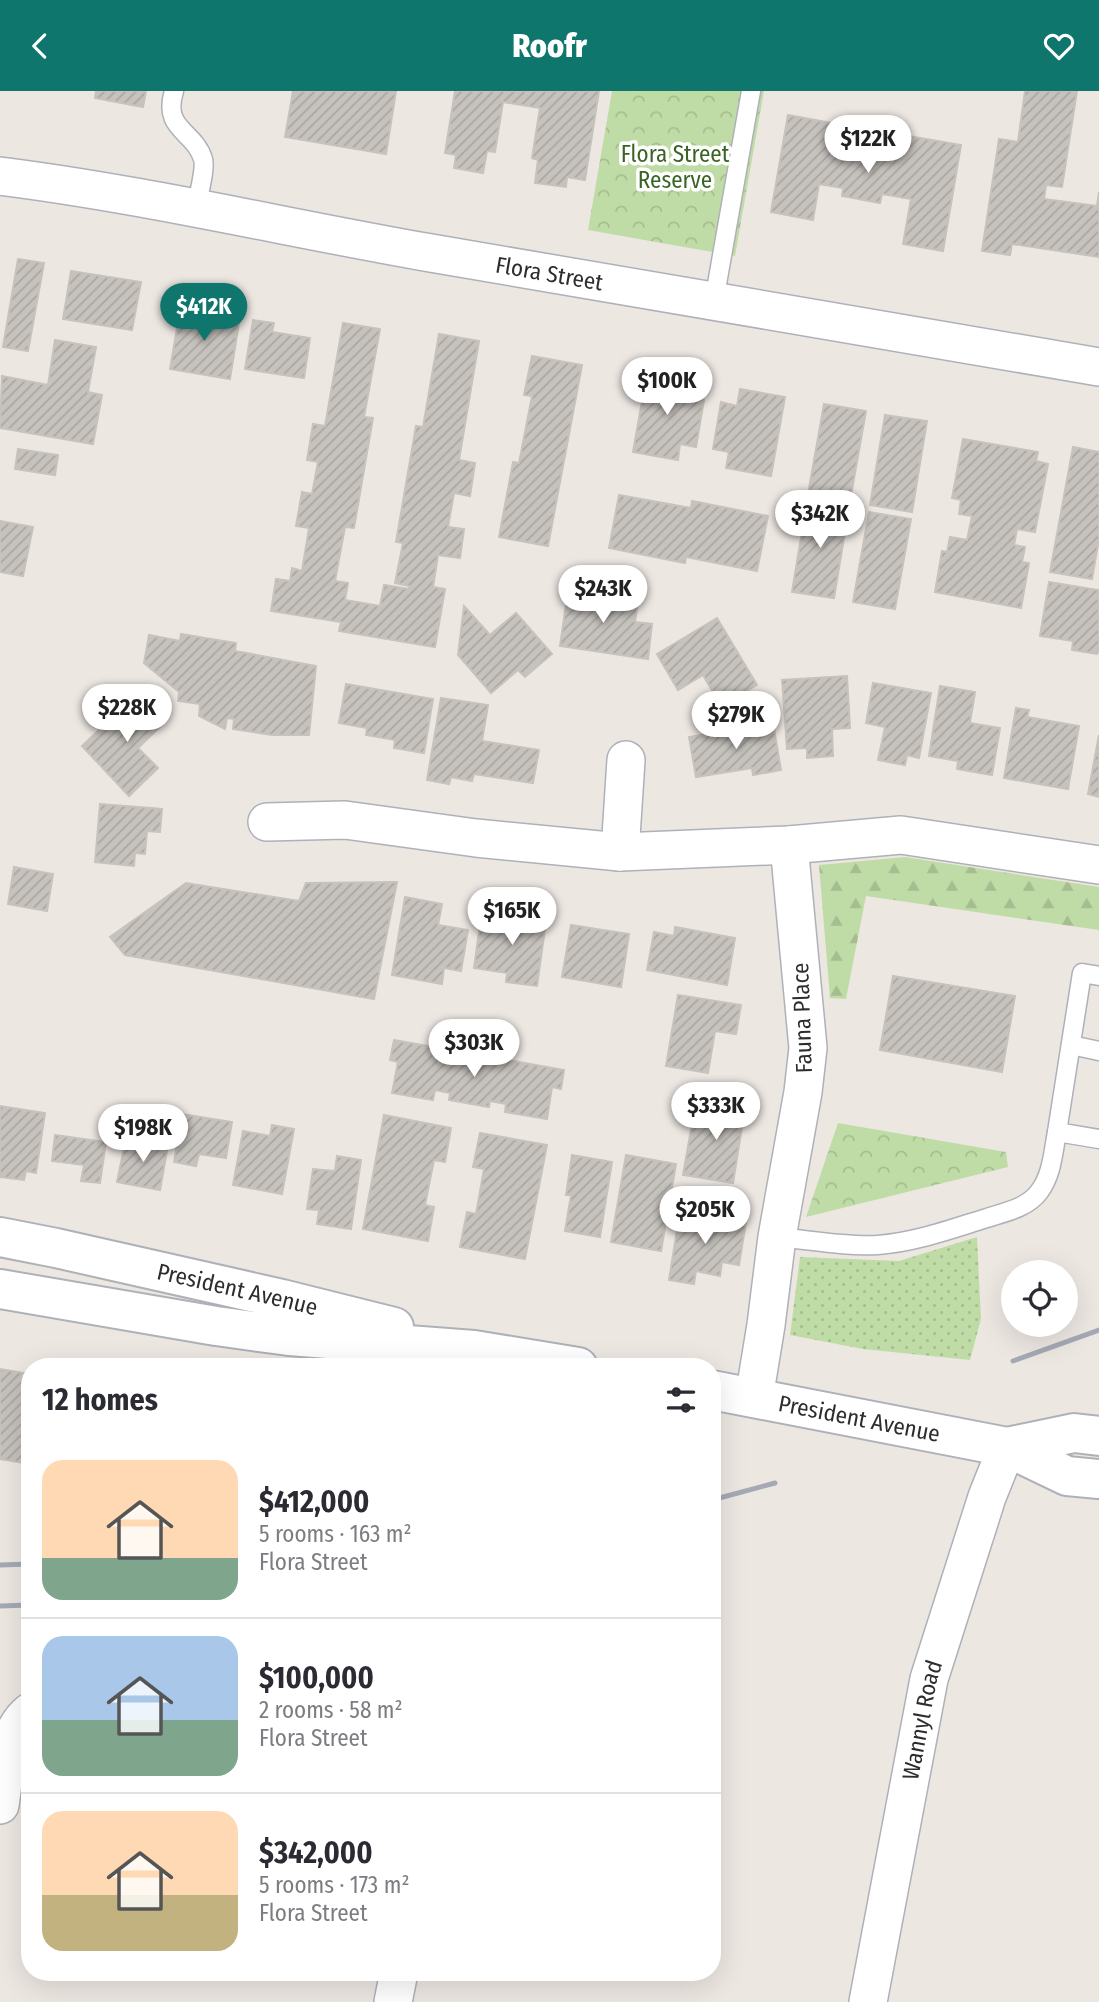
<!DOCTYPE html>
<meta charset="utf-8">
<style>
:root{--surface:#fff;--page:#f7f7f7;--text:#2b2b33;--muted:#7c7c81;--line:#e1e1e2;--accent:#0f766e}
body{margin:0;font-family:"Fira Sans Condensed",sans-serif;background:var(--page);color:var(--text);height:100vh;display:flex;flex-direction:column;font-size:26px;white-space:nowrap}
*{box-sizing:border-box;margin:0}
p{font-size:23px;color:var(--muted)}
.icon{flex:none;width:38px;height:38px;fill:none;stroke:currentColor;stroke-width:2;stroke-linecap:round;stroke-linejoin:round}
.map{position:relative;flex:1;overflow:hidden}
.sheet{position:absolute;left:21px;top:1267px;width:700px;height:623px;display:flex;flex-direction:column;background:var(--surface);border-radius:28px;box-shadow:0 7px 28px #0002}
.sheet>*{flex:none}
.buttons{position:absolute;left:1001px;top:1169px;display:grid;gap:14px}
.buttons a{display:grid;place-items:center;width:77px;height:77px;border-radius:50%;background:var(--surface);box-shadow:0 7px 28px #0002;font-size:35px}
.price{position:absolute;translate:-50% -60px;padding:0 16px;border-radius:24px;background:#fff;color:#222;font-size:23px;line-height:46px;filter:drop-shadow(0 2px 4px #0008)}
.price::after{content:'';position:absolute;left:50%;top:42px;width:21px;height:16px;margin-left:-10px;background:inherit;clip-path:polygon(0 0,100% 0,50% 100%)}
.price.on{background:var(--accent);color:#fff}
ul{padding:0;list-style:none}
li{display:flex;align-items:center;gap:21px;height:175px;padding:0 21px}
li+li{border-top:2px solid var(--line)}
li span{display:grid;place-items:center;flex:none;width:196px;height:140px;border-radius:21px;color:#555}
li>.icon{margin-inline-start:auto}
span .icon{width:84px;height:84px;fill:#fffc;stroke-width:1}
li b{font-size:30px}
h2{display:flex;justify-content:space-between;align-items:center;height:84px;padding:0 21px;font-size:30px}
header{display:flex;justify-content:space-between;align-items:center;height:91px;padding:0 21px;background:var(--accent);color:#fff;font-size:32px;font-weight:800}
.map>svg:first-child{display:block}
.forest{fill:url(#forest-firs)}
.park{fill:url(#park-crowns)}
.garden{fill:url(#garden-dots)}
.building{fill:url(#building-hatch);stroke:#c9c2bb;stroke-width:2}
.lines{fill:none;stroke-linecap:round;stroke-linejoin:round}
.lane-casing{stroke:#aeb1b8;stroke-width:21}
.street-casing{stroke:#aeb1b8;stroke-width:40}
.secondary-casing{stroke:#aeb1b8;stroke-width:42}
.lane{stroke:#fff;stroke-width:18}
.street{stroke:#fff;stroke-width:37}
.secondary{stroke:#fff;stroke-width:38}
.rail{stroke:#a5a9b5;stroke-width:5}
.labels{text-anchor:middle;dominant-baseline:central;stroke-width:7;stroke-linejoin:round;paint-order:stroke}
.park-label{font-size:23px;fill:#3a6424;stroke:#fff}
.street-label{font-size:23px;fill:#2d2d2d;stroke:#fff}
</style>
<header><svg class="icon" aria-label="back" viewBox="0 0 24 24"><path d="M15 5l-7 7 7 7"/></svg>Roofr<svg class="icon" aria-label="heart" viewBox="0 0 24 24"><path d="M12 20l-8-8c-3-5 5-10 8-4 3-6 11-1 8 4z"/></svg></header>
<div class="map">
<svg width="1099" height="1911" viewBox="0 0 1099 1911">
<defs>
<pattern id="forest-firs" width="22" height="20" patternUnits="userSpaceOnUse" patternTransform="scale(1.75)"><rect width="22" height="20" fill="#c0dca6"/><path d="M5 1l3.5 6h-7zM16 11l3.5 6h-7z" fill="#a5bd8f"/></pattern>
<pattern id="park-crowns" width="20" height="18" patternUnits="userSpaceOnUse" patternTransform="scale(1.75)"><rect width="20" height="18" fill="#c0dca6"/><path d="M2 6a3 3 0 1 1 6 0M12 15a3 3 0 1 1 6 0" fill="none" stroke="#a5bd8f"/></pattern>
<pattern id="garden-dots" width="8" height="8" patternUnits="userSpaceOnUse" patternTransform="scale(1.75)"><rect width="8" height="8" fill="#c0dca6"/><path d="M2 2h.1M6 6h.1" fill="none" stroke="#a5bd8f" stroke-width="1.8" stroke-linecap="round"/></pattern>
<pattern id="building-hatch" width="6" height="6" patternUnits="userSpaceOnUse" patternTransform="scale(1.75)"><rect width="6" height="6" fill="#c6c2bd"/><path d="M-1 1l2-2M0 6l6-6M5 7l2-2" fill="none" stroke="#aaa7a3"/></pattern>
</defs>
<rect width="100%" height="100%" fill="#ede7e2"/>
<polygon class="forest" points="905,766 1099,796 1099,839 866,805 846,908 830,907 819,774"/>
<g class="park">
<polygon points="612,0 764,0 735,165 588,139"/>
<polygon points="838,1032 1006,1061 1008,1076 806,1126"/>
</g>
<polygon class="garden" points="977,1146 981,1228 970,1269 863,1258 790,1244 800,1166 899,1170"/>
<g class="building">
<polygon points="96,0 146,0 143,16 95,7"/>
<polygon points="293,0 396,0 386,63 285,46"/>
<polygon points="455,0 599,0 585,89 567,86 566,96 535,92 538,69 532,67 540,17 503,11 495,61 487,60 483,82 454,77 456,64 445,62"/>
<polygon points="1025,0 1077,0 1062,96 1046,94 1044,108 1097,115 1099,101 1099,166 1012,153 1010,164 982,160 999,48 1018,51"/>
<polygon points="788,24 843,34 842,41 907,52 908,45 961,54 943,160 903,153 911,108 882,103 880,112 842,105 843,97 819,93 813,129 771,121"/>
<polygon points="18,168 44,172 28,260 3,256"/>
<polygon points="71,180 141,191 132,239 63,228"/>
<polygon points="181,214 223,221 222,229 239,232 230,288 170,278"/>
<polygon points="253,229 274,232 272,241 310,247 304,287 245,278"/>
<polygon points="343,232 380,238 364,326 373,327 354,437 345,436 335,490 348,492 345,509 380,515 384,494 409,498 409,495 395,492 403,452 396,451 416,335 423,336 439,243 479,250 459,369 475,372 470,405 454,402 448,436 464,438 460,467 438,464 433,496 445,498 435,556 339,540 341,531 271,520 276,488 290,490 292,477 302,480 309,437 296,435 302,401 312,403 318,371 307,369 313,333 325,335"/>
<polygon points="55,249 96,256 88,301 102,304 93,353 0,337 2,285 48,294"/>
<polygon points="532,265 582,274 548,455 499,446 513,371 519,372 532,305 524,304"/>
<polygon points="647,282 692,290 689,306 704,309 696,356 680,353 678,369 633,361"/>
<polygon points="740,298 785,306 771,385 726,377 729,361 713,358 721,311 737,315"/>
<polygon points="824,313 866,320 850,410 808,403"/>
<polygon points="885,324 927,330 912,421 870,414"/>
<polygon points="963,348 1038,361 1036,370 1048,373 1035,441 1017,438 1014,454 1025,456 1022,471 1029,472 1021,517 935,501 942,460 947,461 950,446 967,449 972,425 959,423 961,409 952,407"/>
<polygon points="1073,356 1099,361 1099,448 1092,488 1050,481"/>
<polygon points="18,358 58,364 55,384 15,378"/>
<polygon points="619,404 691,417 692,410 768,425 757,480 686,466 685,472 609,457"/>
<polygon points="807,410 849,417 834,507 792,501"/>
<polygon points="869,421 911,428 895,518 853,511"/>
<polygon points="0,430 33,436 23,485 0,481"/>
<polygon points="1049,491 1098,499 1099,559 1097,563 1072,559 1073,550 1040,545"/>
<polygon points="569,493 606,498 604,513 637,517 635,531 652,533 648,568 560,555"/>
<polygon points="464,515 490,544 516,522 552,563 525,586 518,579 491,602 458,564"/>
<polygon points="717,527 757,594 721,615 703,584 678,599 657,563"/>
<polygon points="181,543 236,552 235,560 316,575 309,644 272,644 233,638 234,628 227,627 225,638 199,625 200,613 178,610 179,601 144,572 149,544 180,550"/>
<polygon points="847,585 850,637 832,638 833,665 807,667 807,657 787,658 782,589"/>
<polygon points="873,592 931,602 919,667 907,664 905,674 878,669 885,636 866,632"/>
<polygon points="346,593 433,608 424,662 394,657 395,649 366,644 367,637 339,632"/>
<polygon points="940,595 975,601 970,632 1000,637 992,684 957,678 958,670 929,665"/>
<polygon points="139,601 166,630 138,657 158,677 129,705 82,655"/>
<polygon points="441,607 488,614 482,650 539,659 533,692 474,683 472,690 451,686 449,693 427,689"/>
<polygon points="1016,617 1029,619 1027,626 1079,635 1068,698 1004,687"/>
<polygon points="773,632 781,679 753,684 752,677 696,686 689,646"/>
<polygon points="1099,644 1099,706 1088,703"/>
<polygon points="100,713 162,718 160,741 147,740 145,763 135,762 134,775 95,771"/>
<polygon points="14,776 53,783 47,820 8,813"/>
<polygon points="397,791 374,908 125,864 110,846 186,792 299,810 306,792"/>
<polygon points="405,806 442,813 438,834 468,839 461,880 444,877 442,893 392,884"/>
<polygon points="516,820 547,824 537,895 506,891 507,882 474,877 481,826 514,831"/>
<polygon points="571,834 629,843 621,896 562,886"/>
<polygon points="675,836 735,847 727,894 647,879 654,841 674,845"/>
<polygon points="893,885 1015,905 1002,981 880,959"/>
<polygon points="678,904 741,914 736,943 715,940 708,982 666,975"/>
<polygon points="394,949 564,979 561,998 552,996 547,1028 505,1021 506,1013 490,1010 489,1016 449,1009 450,1002 435,999 433,1009 392,1002 398,971 390,969"/>
<polygon points="710,1005 746,1011 733,1092 683,1084 692,1033 705,1035"/>
<polygon points="0,1015 45,1022 36,1082 26,1080 24,1089 0,1086"/>
<polygon points="182,1023 232,1031 226,1067 199,1063 196,1075 174,1071"/>
<polygon points="384,1024 451,1037 445,1071 434,1069 425,1114 434,1116 428,1150 363,1138"/>
<polygon points="272,1034 294,1038 282,1103 233,1094 243,1040 270,1045"/>
<polygon points="480,1042 547,1054 525,1168 460,1156 467,1121 476,1123 484,1078 473,1076"/>
<polygon points="55,1044 106,1051 100,1092 81,1090 84,1074 52,1070"/>
<polygon points="126,1047 168,1054 160,1099 117,1091"/>
<polygon points="572,1064 612,1071 600,1146 565,1140 571,1104 566,1104"/>
<polygon points="626,1064 676,1073 661,1160 611,1151"/>
<polygon points="337,1065 361,1069 351,1138 317,1133 319,1119 307,1118 313,1078 335,1080"/>
<polygon points="680,1120 746,1131 739,1174 722,1171 720,1185 696,1180 694,1193 669,1189"/>
<polygon points="0,1278 30,1283 30,1373 0,1368"/>
</g>
<g class="lines">
<defs>
<g id="lane">
<path d="M 174,0 C 162,39 194,39 203,68 C 206,78 198,105 196,118"/>
<polyline points="714,210 751,0"/>
<polyline points="1071,954 1099,960"/>
<polyline points="1057,1041 1082,882 1099,885"/>
<path d="M 777,1146 C 810,1149 845,1156 878,1154 C 916,1151 951,1138 987,1127 C 1005,1121 1027,1117 1039,1101 C 1052,1084 1053,1062 1057,1041 L 1099,1048"/>
</g>
<g id="street">
<path id="s1" d="M 0,85 C 143,103 283,136 425,161 C 649,200 874,238 1099,276"/>
<polyline points="267,731 345,729 476,747 620,761 789,754 901,744 1099,774"/>
<polyline points="620,761 626,669"/>
<polyline points="754,1307 766,1234 777,1146 803,1001 808,957 789,754"/>
<path d="M 0,1714 C 5,1684 4,1642 30,1621"/>
<polyline points="393,1911 399,1881"/>
<path id="s2" d="M 868,1911 L 929,1588 L 987,1406 L 1007,1356"/>
</g>
<g id="secondary">
<path id="s3" d="M 0,1146 L 56,1157 L 282,1208 L 394,1236"/>
<polyline points="0,1198 216,1235 289,1245 474,1259 578,1276"/>
<path id="s4" d="M 712,1299 L 1007,1356 L 1067,1385 L 1099,1388"/>
<polyline points="1007,1356 1074,1342 1099,1345"/>
</g>
</defs>
<use href="#lane" class="lane-casing"/>
<use href="#street" class="street-casing"/>
<use href="#secondary" class="secondary-casing"/>
<use href="#lane" class="lane"/>
<use href="#street" class="street"/>
<use href="#secondary" class="secondary"/>
<g class="rail">
<polyline points="1013,1270 1099,1239"/>
<polyline points="712,1409 775,1392"/>
<polyline points="0,1474 30,1473"/>
<polyline points="0,1515 30,1514"/>
</g>
</g>
<g class="labels">
<g class="park-label">
<text x="675" y="63">Flora Street<tspan x="675" dy="26">Reserve</tspan></text>
</g>
<g class="street-label">
<text stroke="none"><textPath href="#s1" startOffset="558">Flora Street</textPath></text>
<text transform="translate(802 927) rotate(-92)">Fauna Place</text>
<text stroke="none"><textPath href="#s3" startOffset="243">President Avenue</textPath></text>
<text stroke="none"><textPath href="#s4" startOffset="150">President Avenue</textPath></text>
<text stroke="none"><textPath href="#s2" startOffset="287">Wannyl Road</textPath></text>
</g>
</g>
</svg>
<div class="buttons">
<a><svg class="icon" aria-label="locate" viewBox="0 0 24 24"><circle cx="12" cy="12" r="6"/><path d="M12 2v4M12 18v4M2 12h4M18 12h4"/></svg></a>
</div>
<b class="price" style="left:868px;top:84px">$122K</b>
<b class="price on" style="left:204px;top:252px">$412K</b>
<b class="price" style="left:667px;top:326px">$100K</b>
<b class="price" style="left:820px;top:459px">$342K</b>
<b class="price" style="left:603px;top:534px">$243K</b>
<b class="price" style="left:127px;top:653px">$228K</b>
<b class="price" style="left:736px;top:660px">$279K</b>
<b class="price" style="left:512px;top:856px">$165K</b>
<b class="price" style="left:474px;top:988px">$303K</b>
<b class="price" style="left:716px;top:1051px">$333K</b>
<b class="price" style="left:143px;top:1073px">$198K</b>
<b class="price" style="left:705px;top:1155px">$205K</b>
<section class="sheet">
<h2>12 homes<svg class="icon" aria-label="filters" viewBox="0 0 24 24"><path d="M4 7h16M4 17h16"/><circle cx="9" cy="7" r="2"/><circle cx="15" cy="17" r="2"/></svg></h2>
<ul>
<li><span style="background:linear-gradient(#ffd9b3 70%,#7fa58c 0)"><svg class="icon" aria-label="home" viewBox="0 0 24 24"><path d="M3 11l9-7 9 7M6 9v11h12V9"/></svg></span><div><b>$412,000</b><p>5 rooms · 163 m²</p><p>Flora Street</p></div></li>
<li><span style="background:linear-gradient(#a9c7e8 60%,#7fa58c 0)"><svg class="icon" aria-label="home" viewBox="0 0 24 24"><path d="M3 11l9-7 9 7M6 9v11h12V9"/></svg></span><div><b>$100,000</b><p>2 rooms · 58 m²</p><p>Flora Street</p></div></li>
<li><span style="background:linear-gradient(#ffd9b3 60%,#c2b280 0)"><svg class="icon" aria-label="home" viewBox="0 0 24 24"><path d="M3 11l9-7 9 7M6 9v11h12V9"/></svg></span><div><b>$342,000</b><p>5 rooms · 173 m²</p><p>Flora Street</p></div></li>
</ul>
</section>
</div>
